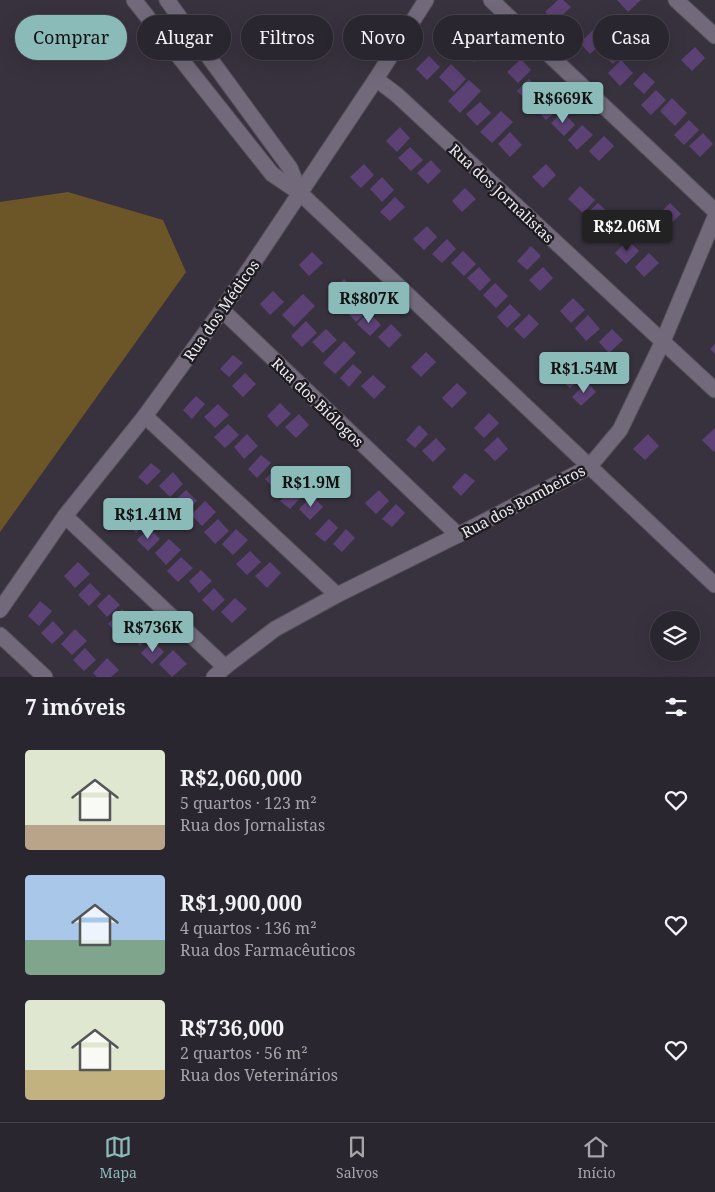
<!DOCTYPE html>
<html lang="pt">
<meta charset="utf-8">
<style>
:root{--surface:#2a262f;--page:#322e37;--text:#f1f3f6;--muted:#a5a5aa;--line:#46434b;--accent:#8bbbb9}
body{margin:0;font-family:"Noto Serif",serif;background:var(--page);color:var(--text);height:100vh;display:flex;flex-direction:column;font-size:19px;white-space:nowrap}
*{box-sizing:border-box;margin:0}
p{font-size:16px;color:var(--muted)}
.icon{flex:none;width:28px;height:28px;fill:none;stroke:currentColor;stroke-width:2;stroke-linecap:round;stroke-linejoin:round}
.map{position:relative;height:677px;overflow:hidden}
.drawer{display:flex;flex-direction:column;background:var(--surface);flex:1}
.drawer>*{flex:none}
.guide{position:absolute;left:15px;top:15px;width:685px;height:45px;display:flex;gap:10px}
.tools{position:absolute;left:650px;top:611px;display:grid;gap:10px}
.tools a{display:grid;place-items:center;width:50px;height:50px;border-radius:50%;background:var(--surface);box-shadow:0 5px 20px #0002,0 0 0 1px var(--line);font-size:25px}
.price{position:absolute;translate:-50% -42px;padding:0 11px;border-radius:5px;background:var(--accent);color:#111;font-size:16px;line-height:32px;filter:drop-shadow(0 1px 2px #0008)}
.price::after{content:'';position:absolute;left:50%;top:30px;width:15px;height:11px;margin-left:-8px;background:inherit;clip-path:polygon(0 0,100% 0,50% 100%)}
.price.selected{background:#222;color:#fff}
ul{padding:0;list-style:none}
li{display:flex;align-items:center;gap:15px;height:125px;padding:0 25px}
li span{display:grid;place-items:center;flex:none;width:140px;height:100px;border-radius:5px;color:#555}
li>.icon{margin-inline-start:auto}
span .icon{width:60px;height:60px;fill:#fffc;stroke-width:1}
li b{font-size:21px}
h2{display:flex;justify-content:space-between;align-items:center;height:60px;padding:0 25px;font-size:21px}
.pill{padding:0 18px;border-radius:22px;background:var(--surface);box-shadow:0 5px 20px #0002,0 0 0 1px var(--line);font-size:18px;line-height:45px}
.pill.selected{background:var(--accent);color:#111}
.dock{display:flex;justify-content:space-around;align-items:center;height:70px;border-top:1px solid var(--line);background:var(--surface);font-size:14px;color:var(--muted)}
.dock a{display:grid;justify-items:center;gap:2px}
.dock .selected{color:var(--accent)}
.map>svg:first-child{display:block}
.green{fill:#6c5527}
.building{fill:#5c4174}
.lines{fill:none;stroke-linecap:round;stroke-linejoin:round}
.street-casing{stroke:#56505c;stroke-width:17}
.street{stroke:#726a7a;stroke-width:15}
.labels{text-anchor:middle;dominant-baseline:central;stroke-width:5;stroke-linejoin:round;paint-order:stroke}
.street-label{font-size:15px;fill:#efebf4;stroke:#1e1b21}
</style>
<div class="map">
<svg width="715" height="677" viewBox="0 0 715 677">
<rect width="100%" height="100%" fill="#38323f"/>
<polygon class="green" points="68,192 163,220 186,272 0,532 0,202"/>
<g class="building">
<polygon points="558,0 563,0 571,7 555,22 545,12"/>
<polygon points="617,0 641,0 628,12"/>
<polygon points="467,16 477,26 462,41 452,31"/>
<polygon points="656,22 668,35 655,47 643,34"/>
<polygon points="593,30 604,41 590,54 580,43"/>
<polygon points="616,34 629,47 613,64 599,50"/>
<polygon points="474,38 486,50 474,62 462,49"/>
<polygon points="695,47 705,58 692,71 681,60"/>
<polygon points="429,56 440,67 427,80 416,69"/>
<polygon points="521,59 531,70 518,83 507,72"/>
<polygon points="621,60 633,73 620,86 608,73"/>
<polygon points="451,64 466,79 454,92 439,77"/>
<polygon points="644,72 655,82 644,94 633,84"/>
<polygon points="529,79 542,92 530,104 517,91"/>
<polygon points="469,80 481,91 460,113 448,101"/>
<polygon points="656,90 666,100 651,115 641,105"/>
<polygon points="546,95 559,108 546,120 534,107"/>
<polygon points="672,98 687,113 675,126 660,111"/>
<polygon points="480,102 491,113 477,126 466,114"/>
<polygon points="501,111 513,122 492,143 480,132"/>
<polygon points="563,112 575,125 564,136 551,123"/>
<polygon points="689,120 699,130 684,145 674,135"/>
<polygon points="582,125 593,135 577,150 568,140"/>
<polygon points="400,127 410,138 397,152 386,141"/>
<polygon points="510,132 522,145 510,157 498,144"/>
<polygon points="703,133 713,144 700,157 689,146"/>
<polygon points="604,136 614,146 599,161 589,151"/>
<polygon points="410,147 423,160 411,171 398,158"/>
<polygon points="431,160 441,171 428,184 417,173"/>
<polygon points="364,164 374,175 361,188 350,177"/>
<polygon points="546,164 556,175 543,188 532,177"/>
<polygon points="382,177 394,190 382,202 370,189"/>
<polygon points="580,186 595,200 583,213 568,199"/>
<polygon points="465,188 476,199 462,212 452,201"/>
<polygon points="395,197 405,207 390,221 380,212"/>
<polygon points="598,203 613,217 600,230 585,215"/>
<polygon points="670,203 681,214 667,227 657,216"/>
<polygon points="427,226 437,237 424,250 413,239"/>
<polygon points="447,239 456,249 442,263 432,254"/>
<polygon points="628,240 639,251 626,264 615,253"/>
<polygon points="531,246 541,256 527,270 517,261"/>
<polygon points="463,251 476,264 464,276 451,263"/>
<polygon points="312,252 323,263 309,276 299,265"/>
<polygon points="649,253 659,263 644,277 635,267"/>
<polygon points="479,267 491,280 480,291 467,278"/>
<polygon points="543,267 553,278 540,291 529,280"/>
<polygon points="344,279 355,289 342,303 331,292"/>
<polygon points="495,283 508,296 496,308 483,295"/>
<polygon points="366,286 379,300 356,322 343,308"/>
<polygon points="273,291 284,302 270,315 260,304"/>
<polygon points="303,294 315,306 294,327 282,315"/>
<polygon points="573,298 585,310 571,323 560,311"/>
<polygon points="510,304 521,315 507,328 497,317"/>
<polygon points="369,312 381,325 370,336 357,324"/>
<polygon points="529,314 539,324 524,339 514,329"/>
<polygon points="588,315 600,329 586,341 575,328"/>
<polygon points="306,321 317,333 302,347 291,336"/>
<polygon points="391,324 402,335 389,348 378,337"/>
<polygon points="326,329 337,340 323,353 312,342"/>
<polygon points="612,329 623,340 609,353 599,342"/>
<polygon points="344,341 356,353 335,374 323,363"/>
<polygon points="715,344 715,354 710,349"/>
<polygon points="426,352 436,362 421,377 411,367"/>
<polygon points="233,355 243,363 229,377 220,369"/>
<polygon points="575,363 585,373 570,388 560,378"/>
<polygon points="353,364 362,372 349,387 340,378"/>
<polygon points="245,373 256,384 243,397 232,386"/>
<polygon points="373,375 386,387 374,399 361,386"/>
<polygon points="587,382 596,392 581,406 572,397"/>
<polygon points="457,383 467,393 452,408 442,398"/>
<polygon points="196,396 205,404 192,419 183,410"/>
<polygon points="280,403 291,414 277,427 267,416"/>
<polygon points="218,404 229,415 215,428 204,417"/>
<polygon points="489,413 499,423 484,438 474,428"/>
<polygon points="299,414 309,425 296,438 285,427"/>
<polygon points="228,424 239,435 225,448 214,437"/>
<polygon points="419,425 428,434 415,448 406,440"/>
<polygon points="715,428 715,451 714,452 702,440"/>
<polygon points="247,434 258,446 244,459 234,447"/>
<polygon points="648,434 659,446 645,460 633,449"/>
<polygon points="498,437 508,449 495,461 484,450"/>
<polygon points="436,438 446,449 433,462 422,451"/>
<polygon points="261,455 271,463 257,478 248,469"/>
<polygon points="151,463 161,471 147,485 138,477"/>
<polygon points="279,466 290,476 276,490 265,479"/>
<polygon points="173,472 183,484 170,497 159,486"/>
<polygon points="465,473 475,481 461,496 452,487"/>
<polygon points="294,486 303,495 290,509 280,501"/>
<polygon points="186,490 197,501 183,514 172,503"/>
<polygon points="379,490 389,501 376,514 365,503"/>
<polygon points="312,496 323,507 310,520 299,509"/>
<polygon points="117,500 126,508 113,523 104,514"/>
<polygon points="205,501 216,512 202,526 191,515"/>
<polygon points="396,504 405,513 392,527 382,519"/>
<polygon points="137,510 148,521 136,533 125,521"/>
<polygon points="218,519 229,531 215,544 204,532"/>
<polygon points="329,519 338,528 325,542 315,534"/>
<polygon points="149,528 160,539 148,551 137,540"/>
<polygon points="236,529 248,540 233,555 222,544"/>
<polygon points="346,529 355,538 342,552 333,544"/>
<polygon points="169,539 181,550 166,565 155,553"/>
<polygon points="250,551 261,562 247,575 236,564"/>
<polygon points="181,557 193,568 178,582 167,571"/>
<polygon points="78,562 90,574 75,588 64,576"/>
<polygon points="270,562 281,573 267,588 255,576"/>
<polygon points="201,570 212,581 199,593 189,581"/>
<polygon points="90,583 101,594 89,606 78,595"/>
<polygon points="214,588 225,600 213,611 202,600"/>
<polygon points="109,594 120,605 107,617 97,606"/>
<polygon points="235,598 247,609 232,623 221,612"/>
<polygon points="40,601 52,611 39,626 28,616"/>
<polygon points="122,609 133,620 119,635 108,624"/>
<polygon points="143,620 155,631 140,646 129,634"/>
<polygon points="53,621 64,633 52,644 41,633"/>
<polygon points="75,629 87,641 72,655 61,644"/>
<polygon points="153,641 164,652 152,664 141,653"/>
<polygon points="85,648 96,660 84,671 73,660"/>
<polygon points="173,650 187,664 172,677 159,664"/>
<polygon points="107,658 119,670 111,677 97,677 93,673"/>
</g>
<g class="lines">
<defs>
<g id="street">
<polyline points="134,0 272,174 300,193 715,585"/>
<polyline points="167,0 290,168 300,193"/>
<polyline points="491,0 715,211"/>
<polyline points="676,0 715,36"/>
<polyline points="376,79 397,95 715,390"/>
<polyline points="222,310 458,535"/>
<polyline points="145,416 337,595"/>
<polyline points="65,516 225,667"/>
<polyline points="0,610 65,516 145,416 222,310 376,79 426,0"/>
<polyline points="0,635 45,677"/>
<polyline points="214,677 225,667 275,629 337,595 458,535 589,467 620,430 663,341 715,217"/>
</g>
</defs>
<use href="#street" class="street-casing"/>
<use href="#street" class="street"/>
</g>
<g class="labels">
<g class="street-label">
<text transform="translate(502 193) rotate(43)">Rua dos Jornalistas</text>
<text transform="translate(221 310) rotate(-55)">Rua dos Médicos</text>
<text transform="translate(318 402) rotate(44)">Rua dos Biólogos</text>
<text transform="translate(523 501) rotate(-28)">Rua dos Bombeiros</text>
</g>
</g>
</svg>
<div class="tools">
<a><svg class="icon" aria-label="layers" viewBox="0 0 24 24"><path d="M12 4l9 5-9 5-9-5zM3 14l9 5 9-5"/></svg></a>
</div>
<b class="price" style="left:563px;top:124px">R$669K</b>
<b class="price selected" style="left:627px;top:252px">R$2.06M</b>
<b class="price" style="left:369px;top:324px">R$807K</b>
<b class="price" style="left:584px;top:394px">R$1.54M</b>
<b class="price" style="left:311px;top:508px">R$1.9M</b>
<b class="price" style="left:148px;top:540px">R$1.41M</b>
<b class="price" style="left:153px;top:653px">R$736K</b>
<div class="guide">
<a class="pill selected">Comprar</a>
<a class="pill">Alugar</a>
<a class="pill">Filtros</a>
<a class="pill">Novo</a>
<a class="pill">Apartamento</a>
<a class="pill">Casa</a>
</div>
</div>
<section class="drawer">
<h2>7 imóveis<svg class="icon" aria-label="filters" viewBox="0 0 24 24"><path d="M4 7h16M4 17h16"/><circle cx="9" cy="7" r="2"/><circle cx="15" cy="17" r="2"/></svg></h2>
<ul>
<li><span style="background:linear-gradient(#dfe7d0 75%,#b9a48a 0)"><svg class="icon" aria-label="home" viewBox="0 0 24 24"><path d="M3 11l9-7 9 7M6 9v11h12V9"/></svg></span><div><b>R$2,060,000</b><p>5 quartos · 123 m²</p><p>Rua dos Jornalistas</p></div><svg class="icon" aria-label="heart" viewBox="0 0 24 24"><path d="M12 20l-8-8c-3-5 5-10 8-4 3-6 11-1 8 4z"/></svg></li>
<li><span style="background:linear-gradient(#a9c7e8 65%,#7fa58c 0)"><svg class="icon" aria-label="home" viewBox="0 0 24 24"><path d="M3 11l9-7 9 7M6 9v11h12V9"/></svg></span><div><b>R$1,900,000</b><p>4 quartos · 136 m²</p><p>Rua dos Farmacêuticos</p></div><svg class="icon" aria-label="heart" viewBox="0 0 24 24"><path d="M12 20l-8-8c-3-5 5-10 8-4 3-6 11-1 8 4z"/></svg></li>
<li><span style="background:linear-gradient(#dfe7d0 70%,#c2b280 0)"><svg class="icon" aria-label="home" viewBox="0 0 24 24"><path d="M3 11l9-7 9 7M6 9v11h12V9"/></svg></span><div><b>R$736,000</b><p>2 quartos · 56 m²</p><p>Rua dos Veterinários</p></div><svg class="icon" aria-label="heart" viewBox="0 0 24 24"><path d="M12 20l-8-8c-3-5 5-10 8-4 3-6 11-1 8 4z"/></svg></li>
</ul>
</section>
<nav class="dock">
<a class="selected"><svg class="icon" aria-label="map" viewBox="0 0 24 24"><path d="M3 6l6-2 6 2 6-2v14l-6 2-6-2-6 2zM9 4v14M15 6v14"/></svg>Mapa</a>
<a><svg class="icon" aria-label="saved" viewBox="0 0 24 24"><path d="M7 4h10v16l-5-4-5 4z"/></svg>Salvos</a>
<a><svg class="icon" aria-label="home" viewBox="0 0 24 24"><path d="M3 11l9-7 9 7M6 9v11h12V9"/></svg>Início</a>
</nav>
